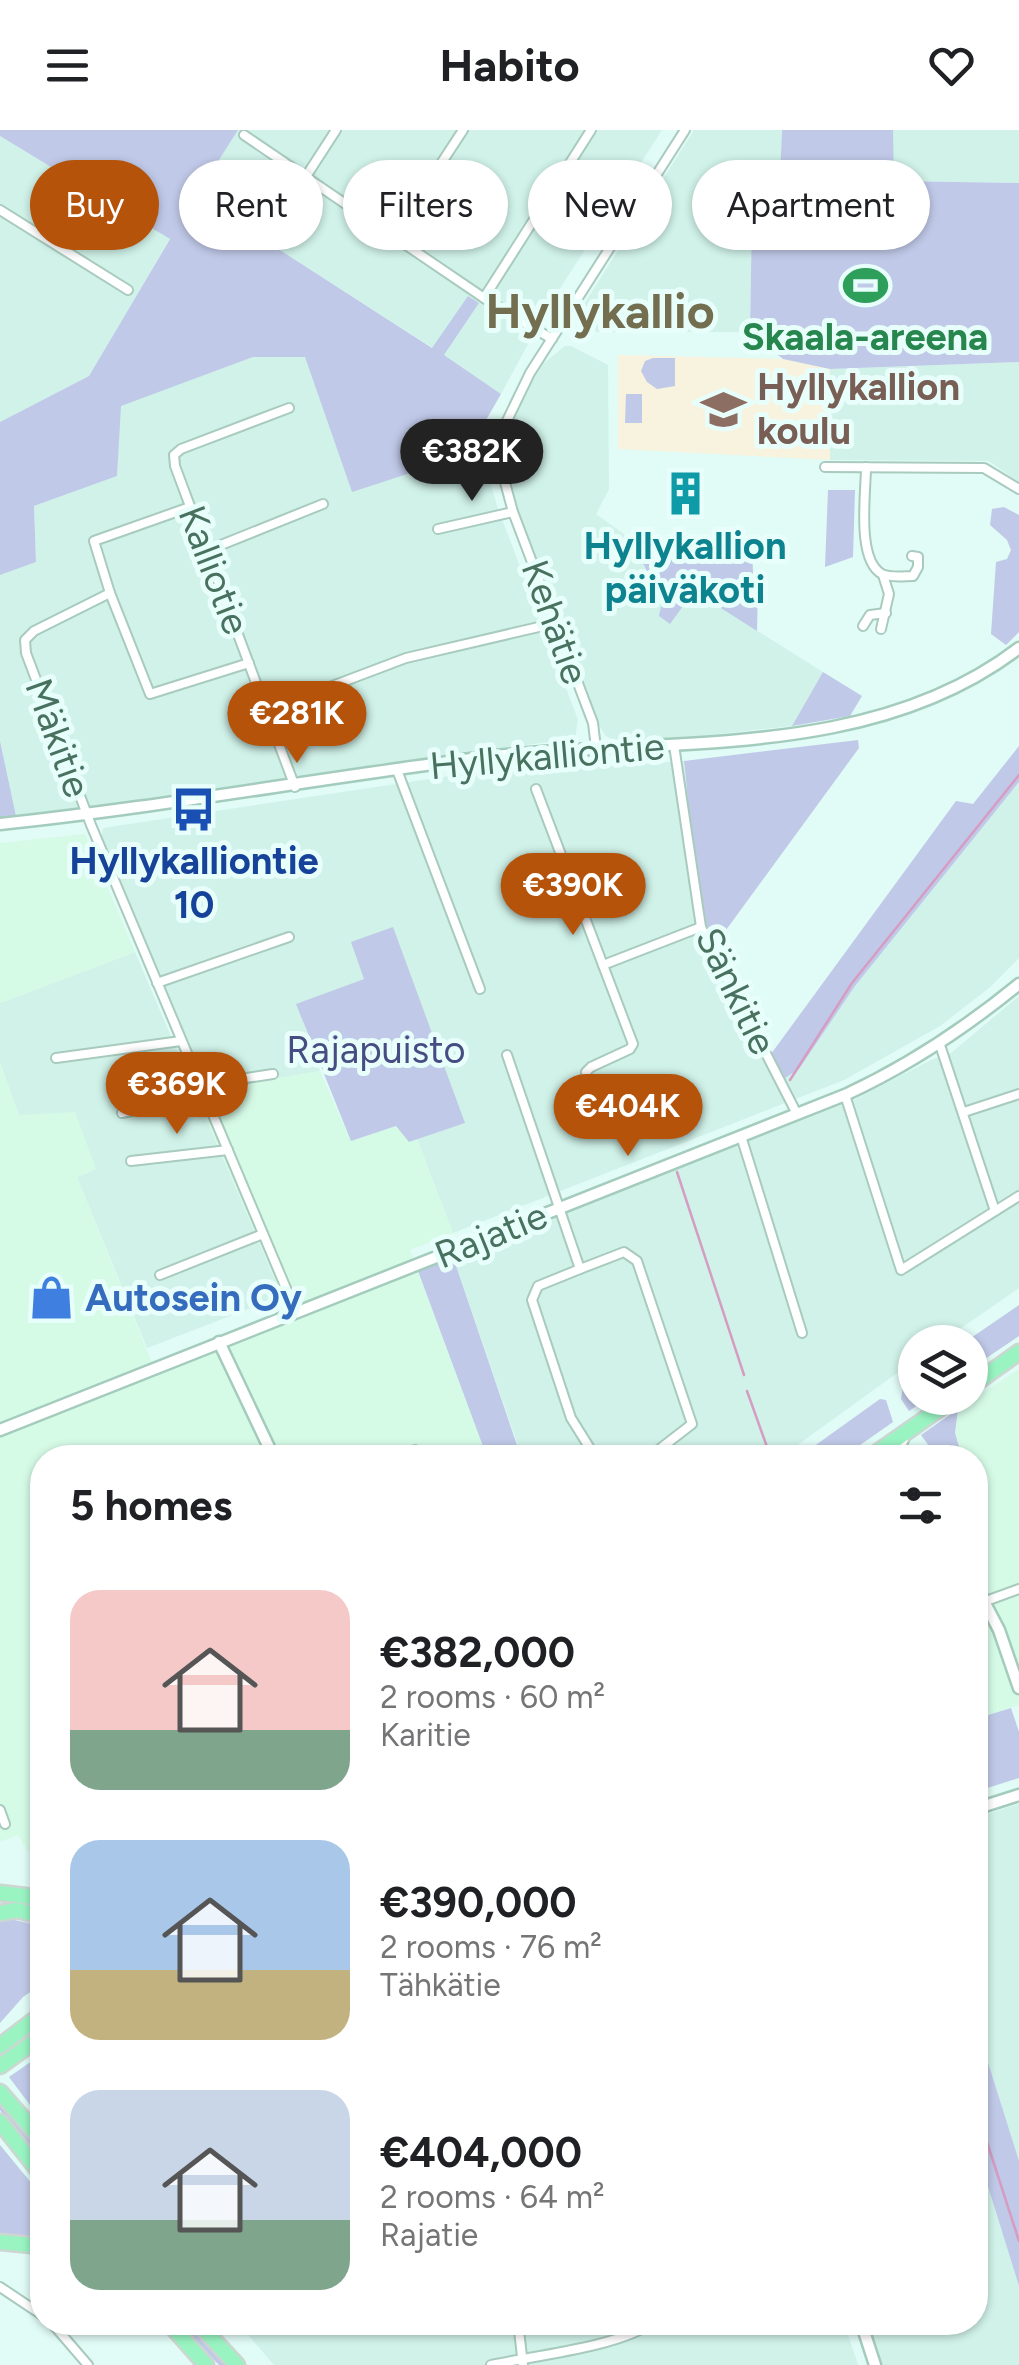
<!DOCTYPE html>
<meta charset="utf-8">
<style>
:root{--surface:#fff;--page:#f6f6f6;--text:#202124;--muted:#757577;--accent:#b45309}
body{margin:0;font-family:Figtree,sans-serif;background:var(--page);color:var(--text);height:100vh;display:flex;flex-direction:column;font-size:38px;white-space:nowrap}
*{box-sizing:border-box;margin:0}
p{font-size:32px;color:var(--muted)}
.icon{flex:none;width:55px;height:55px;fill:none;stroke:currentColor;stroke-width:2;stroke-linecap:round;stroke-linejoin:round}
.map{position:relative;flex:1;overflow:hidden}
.panel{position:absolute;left:30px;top:1315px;width:958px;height:890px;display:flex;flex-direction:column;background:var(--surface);border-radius:40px;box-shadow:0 2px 8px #0004}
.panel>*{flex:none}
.banner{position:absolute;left:30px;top:30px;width:960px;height:90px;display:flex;gap:20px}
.controls{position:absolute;left:898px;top:1195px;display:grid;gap:20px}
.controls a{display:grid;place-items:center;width:90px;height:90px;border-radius:50%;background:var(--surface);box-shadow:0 2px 8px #0004;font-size:50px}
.price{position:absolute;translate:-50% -85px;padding:0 22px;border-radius:35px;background:var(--accent);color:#fff;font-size:32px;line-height:65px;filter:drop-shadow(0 2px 5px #0008)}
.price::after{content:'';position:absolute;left:50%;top:60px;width:30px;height:22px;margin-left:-15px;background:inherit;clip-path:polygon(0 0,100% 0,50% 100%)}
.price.current{background:#222;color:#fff}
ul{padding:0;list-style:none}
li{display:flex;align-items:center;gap:30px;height:250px;padding:0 40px}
li span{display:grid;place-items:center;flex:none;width:280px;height:200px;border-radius:30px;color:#555}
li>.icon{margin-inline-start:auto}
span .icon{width:120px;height:120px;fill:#fffc;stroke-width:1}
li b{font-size:42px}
h2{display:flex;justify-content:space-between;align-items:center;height:120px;padding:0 40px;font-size:42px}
.tag{padding:0 35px;border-radius:45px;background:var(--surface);box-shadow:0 2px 8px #0004;font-size:35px;line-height:90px}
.tag.current{background:var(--accent);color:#fff}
header{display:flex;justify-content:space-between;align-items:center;height:130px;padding:0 40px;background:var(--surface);font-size:45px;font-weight:700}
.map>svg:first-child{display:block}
.residential{fill:#d0f2e9}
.commercial{fill:#d5fbe7}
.education{fill:#f7f3de}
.green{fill:#c0c9e8}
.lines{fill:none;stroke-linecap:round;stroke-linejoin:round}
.stream{stroke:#d59dc2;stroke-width:2.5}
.street-casing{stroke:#a8cbbe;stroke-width:12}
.secondary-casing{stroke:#a4ccbd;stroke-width:15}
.highway-casing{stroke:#ccd7d2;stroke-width:19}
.street{stroke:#fff;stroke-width:8}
.secondary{stroke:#fff;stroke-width:10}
.highway{stroke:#99f4c2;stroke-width:14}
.labels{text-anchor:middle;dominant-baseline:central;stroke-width:10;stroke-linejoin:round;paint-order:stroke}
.leisure-label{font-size:38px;font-weight:bold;fill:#27864d;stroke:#e7fefa}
.education-label{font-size:38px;font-weight:bold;fill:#785e54;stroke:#e7fefa;text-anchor:start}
.culture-label{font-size:38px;font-weight:bold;fill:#0d838f;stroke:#e7fefa}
.street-label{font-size:38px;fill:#49715f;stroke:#e7fefa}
.transit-label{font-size:38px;font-weight:bold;fill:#164399;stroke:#e7fefa}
.park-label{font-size:38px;fill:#474d82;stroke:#e7fefa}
.shop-label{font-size:38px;font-weight:bold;fill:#366cbe;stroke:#e7fefa;text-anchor:start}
.district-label{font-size:48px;font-weight:bold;fill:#746e50;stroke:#e7fefa}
</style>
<header><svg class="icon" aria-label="menu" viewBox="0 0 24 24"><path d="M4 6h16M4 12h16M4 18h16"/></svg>Habito<svg class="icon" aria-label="heart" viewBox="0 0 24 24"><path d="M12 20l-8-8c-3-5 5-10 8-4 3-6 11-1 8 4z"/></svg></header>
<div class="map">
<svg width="1019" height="2235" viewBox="0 0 1019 2235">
<rect width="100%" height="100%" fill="#e1fbf6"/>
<g class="residential">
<polygon points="238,0 662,0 548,177 501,264 444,225 479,173 468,167 433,218 195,66"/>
<polygon points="694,0 782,0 779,70 752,82 750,202 597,202 574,190"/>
<polygon points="893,0 1019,0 1019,53 893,51"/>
<polygon points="0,6 170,108 89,246 0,292"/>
<polygon points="565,216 571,216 608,235 609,359 596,384 632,410 643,429 670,494 694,461 823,542 792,596 701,606 617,612 606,606 597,593 518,380 509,351 505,320 510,291 525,263 543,234"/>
<polygon points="305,226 352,361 481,320 497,376 578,590 575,608 113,675 16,686 0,611 0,445 36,432 34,376 117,346 120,276 253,227"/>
<polygon points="1019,232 1019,353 989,331 830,330 830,239"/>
<polygon points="684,631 699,758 708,800 740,868 785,948 799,939 855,856 1019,652 1019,828 989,858 940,896 844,950 453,1103 417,1009 464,993 437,917 364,849 297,874 320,941 206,961 101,712 103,698 490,640 537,641"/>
<polygon points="135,822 282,1166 147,1218 77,1047 96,1039 19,985 0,933 0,873"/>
<polygon points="1019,866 1019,1158 941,1212 915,1212 915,1230 781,1327 522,1327 453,1127 854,970 931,930 951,923"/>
<polygon points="1019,1674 1019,2031 975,1891 975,1688"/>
<polygon points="975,2015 1019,2156 1019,2235 881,2235 868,2193 975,2192"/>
<polygon points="238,2193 844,2193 858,2235 274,2235"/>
</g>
<g class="commercial">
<polygon points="85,704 135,822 0,873 0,713"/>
<polygon points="0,933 19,985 75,982 96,1039 77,1047 156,1243 293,1191 195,963 320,941 351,1011 396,996 409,1012 417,1009 453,1103 410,1120 487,1327 42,1328 42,1726 28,1721 18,1705 0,1712"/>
<polygon points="1019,1239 1019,1575 975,1589 975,1328 962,1327 955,1303 958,1279"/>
</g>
<polygon class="education" points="618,225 783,229 830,239 830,330 618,319"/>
<g class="green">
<polygon points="0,0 238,0 196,66 432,218 468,166 479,173 444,225 501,264 486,290 481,320 352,362 305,227 253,227 121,276 117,346 34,376 36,432 0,445 0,292 89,246 170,109 0,6"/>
<polygon points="782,0 893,0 894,51 1019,53 1019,232 830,239 783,229 750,202 752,82 779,70"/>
<polygon points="653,228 675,228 675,256 657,259 647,252 641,241 645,231"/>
<polygon points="626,264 642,264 642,293 625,293"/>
<polygon points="828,360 855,360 853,427 825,437"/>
<polygon points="1004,377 1019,385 1019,502 1006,515 991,504 996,432 1007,429 1011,420 1007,410 990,395 992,379"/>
<polygon points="632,410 663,429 716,431 736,425 748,410 752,416 753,444 758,456 757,501 694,461 670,494 659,486 662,472"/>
<polygon points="823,542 862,566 850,586 792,596"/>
<path d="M 858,610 L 859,618 L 715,815 C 690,765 691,687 684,631 Z"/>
<polygon points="0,611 16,686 0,688"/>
<polygon points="1019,616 1019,652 855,856 799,939 785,948 771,924 956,671 973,674"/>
<polygon points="393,797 465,993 409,1012 396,996 351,1011 296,874 364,849 351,812"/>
<polygon points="453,1127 520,1324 522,1327 487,1327 418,1141"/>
<polygon points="1019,1175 1019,1206 970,1239 970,1212 965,1212"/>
<polygon points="915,1247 915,1268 929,1268 909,1281 901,1269 903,1256"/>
<polygon points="880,1269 886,1270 893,1292 843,1327 799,1327"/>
<polygon points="958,1279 955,1303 962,1327 937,1327 921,1305"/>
<polygon points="1011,1578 1019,1602 1019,1648 975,1662 975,1589"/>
<polygon points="10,1789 42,1796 42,1854 23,1867 0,1893 0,1791"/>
<polygon points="975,1891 1019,2031 1019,2156 975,2015"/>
<polygon points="42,1924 42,1991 9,1947"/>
<polygon points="0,1969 42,2022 42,2033 0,1980"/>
<polygon points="0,2015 42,2066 42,2110 0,2106"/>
<polygon points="179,2193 191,2193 231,2235 219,2235"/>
</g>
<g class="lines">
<g class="stream">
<polyline points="790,950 852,853 1019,645"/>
<polyline points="677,1042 744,1245"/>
<polyline points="747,1261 771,1328"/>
<polyline points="975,1975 1019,2111"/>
</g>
<defs>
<g id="street">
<polyline points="244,5 484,168 552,209"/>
<polyline points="305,48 336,0"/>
<polyline points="0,80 128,160"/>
<polyline points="393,107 463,0"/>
<polyline points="484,168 591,0"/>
<polyline points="289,278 181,319 174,325 175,336 295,657"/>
<polyline points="825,337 984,338 1019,359"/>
<path d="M 866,337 C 866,362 856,430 882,444 C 890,448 904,446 913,446 L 918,437 L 918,427 L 912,426"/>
<polyline points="190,377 94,411 110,463 150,564 249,533"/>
<polyline points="438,399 513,382"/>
<polyline points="206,421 323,374"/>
<polyline points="110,463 34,501 25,510 26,523 91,695 296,1182"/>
<polyline points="863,496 870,485 886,483"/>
<polyline points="881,499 889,464 883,445"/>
<polyline points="324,559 406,528 556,493"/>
<polyline points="674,615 701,797 797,984"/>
<polyline points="596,618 593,593 513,382 503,345 500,319 503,299 530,243 685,0"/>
<polyline points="397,640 480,859"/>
<polyline points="536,659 633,914 630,919 591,937 586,942"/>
<polyline points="603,835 701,797"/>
<polyline points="157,853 289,807"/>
<polyline points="940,915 995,1081"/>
<polyline points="507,925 580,1139 538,1156 532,1170 571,1288 596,1328"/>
<polyline points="56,928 181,911"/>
<polyline points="200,955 273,944"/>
<polyline points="845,965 901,1140 1019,1066"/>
<polyline points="964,982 1019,964"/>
<path d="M 122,983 C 140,980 139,977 152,970 C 167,962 188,964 203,963"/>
<polyline points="741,1006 802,1203"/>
<polyline points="131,1031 228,1020"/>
<polyline points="580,1139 624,1122 637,1131 692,1294 648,1328"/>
<polyline points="160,1145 263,1104"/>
<polyline points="394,1328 415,1320"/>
<polyline points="986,1471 1019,1459"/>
<polyline points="0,1680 5,1694"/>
<polyline points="0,2157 42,2185"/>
<polyline points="51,2192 88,2235"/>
<polyline points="518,2192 523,2235"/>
<path d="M 491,2235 C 532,2226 620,2217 653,2192"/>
</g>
<g id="secondary">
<path d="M 0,694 C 163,677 324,647 487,627 C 663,606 869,633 1019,518"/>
<polyline points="219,1212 274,1328"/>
<path d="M 0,1300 L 845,965 C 910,935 964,899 1019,854"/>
<polyline points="896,1328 904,1306"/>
<polyline points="975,1454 999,1500 1019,1558"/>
<polyline points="975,1679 1019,1665"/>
<polyline points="861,2192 875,2235"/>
</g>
<g id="highway">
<polyline points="970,1257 1019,1222"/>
<polyline points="869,1328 955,1268"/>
<polyline points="0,1763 42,1768"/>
<polyline points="0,1783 17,1780 42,1786"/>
<polyline points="0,1916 42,1884"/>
<polyline points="0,1936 42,1906"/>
<polyline points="0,1962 42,2010"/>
<polyline points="0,1992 42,2045"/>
<polyline points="0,2112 42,2116"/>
<polyline points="168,2192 206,2235"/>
<polyline points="197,2192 237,2235"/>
</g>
</defs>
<use href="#street" class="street-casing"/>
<use href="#secondary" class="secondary-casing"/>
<use href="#highway" class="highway-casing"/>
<use href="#street" class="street"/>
<use href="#secondary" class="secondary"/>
<use href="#highway" class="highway"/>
</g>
<defs>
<symbol id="stadium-bare" viewBox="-9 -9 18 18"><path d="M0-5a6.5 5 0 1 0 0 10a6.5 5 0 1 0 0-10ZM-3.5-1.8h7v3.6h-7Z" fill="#2e9e5b" stroke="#e7fefa" stroke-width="2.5" paint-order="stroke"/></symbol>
<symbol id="school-bare" viewBox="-9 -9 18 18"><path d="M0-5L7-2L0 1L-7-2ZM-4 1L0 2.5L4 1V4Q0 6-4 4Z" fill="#8d6e63" stroke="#e7fefa" stroke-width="2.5" paint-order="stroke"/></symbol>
<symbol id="building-bare" viewBox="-9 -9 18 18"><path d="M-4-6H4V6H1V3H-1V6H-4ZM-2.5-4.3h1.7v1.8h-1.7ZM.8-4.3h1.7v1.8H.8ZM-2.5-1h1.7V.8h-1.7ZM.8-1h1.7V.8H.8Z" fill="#0f9aa8" stroke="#e7fefa" stroke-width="2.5" paint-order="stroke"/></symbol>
<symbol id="bus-bare" viewBox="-9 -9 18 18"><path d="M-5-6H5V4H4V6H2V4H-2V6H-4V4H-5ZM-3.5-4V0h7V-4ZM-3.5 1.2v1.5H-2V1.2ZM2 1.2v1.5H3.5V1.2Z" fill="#1a4fb4" stroke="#e7fefa" stroke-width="2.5" paint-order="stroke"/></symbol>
<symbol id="shop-bare" viewBox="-9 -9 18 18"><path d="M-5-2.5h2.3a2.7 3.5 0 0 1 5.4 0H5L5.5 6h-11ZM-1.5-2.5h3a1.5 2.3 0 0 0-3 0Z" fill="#3f7fe0" stroke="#e7fefa" stroke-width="2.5" paint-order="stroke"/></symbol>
</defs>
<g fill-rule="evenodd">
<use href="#stadium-bare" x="834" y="124" width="63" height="63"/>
<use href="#school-bare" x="692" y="248" width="63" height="63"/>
<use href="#building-bare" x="654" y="332" width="63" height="63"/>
<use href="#bus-bare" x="162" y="648" width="63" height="63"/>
<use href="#shop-bare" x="20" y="1136" width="63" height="63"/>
</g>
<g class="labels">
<g class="leisure-label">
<text x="865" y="207">Skaala-areena</text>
</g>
<g class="education-label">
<text x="757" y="257">Hyllykallion<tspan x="757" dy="44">koulu</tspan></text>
</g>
<g class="culture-label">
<text x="685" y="416">Hyllykallion<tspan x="685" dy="44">päiväkoti</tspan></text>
</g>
<g class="street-label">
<text transform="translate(214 440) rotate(69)">Kalliotie</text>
<text transform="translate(555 492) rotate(70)">Kehätie</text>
<text transform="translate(58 608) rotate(70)">Mäkitie</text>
<text transform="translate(547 626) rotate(-5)">Hyllykalliontie</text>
<text transform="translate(736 861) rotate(64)">Sänkitie</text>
<text transform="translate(491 1105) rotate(-22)">Rajatie</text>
</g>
<g class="transit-label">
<text x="194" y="731">Hyllykalliontie<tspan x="194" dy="44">10</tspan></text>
</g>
<g class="park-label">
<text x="376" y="920">Rajapuisto</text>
</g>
<g class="shop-label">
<text x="85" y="1168">Autosein Oy</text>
</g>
<g class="district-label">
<text x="600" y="181">Hyllykallio</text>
</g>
</g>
</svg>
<div class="controls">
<a><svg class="icon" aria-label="layers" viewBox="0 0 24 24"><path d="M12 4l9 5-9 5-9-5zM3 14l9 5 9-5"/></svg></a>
</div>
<b class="price current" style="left:472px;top:374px">€382K</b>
<b class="price" style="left:297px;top:636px">€281K</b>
<b class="price" style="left:573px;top:808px">€390K</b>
<b class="price" style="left:177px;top:1007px">€369K</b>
<b class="price" style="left:628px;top:1029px">€404K</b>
<div class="banner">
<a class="tag current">Buy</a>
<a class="tag">Rent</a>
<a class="tag">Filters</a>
<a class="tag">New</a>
<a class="tag">Apartment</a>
</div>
<section class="panel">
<h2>5 homes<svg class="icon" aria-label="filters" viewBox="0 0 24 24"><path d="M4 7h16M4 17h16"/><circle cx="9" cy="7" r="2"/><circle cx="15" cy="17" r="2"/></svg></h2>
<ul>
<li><span style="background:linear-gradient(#f6c9c9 70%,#7fa58c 0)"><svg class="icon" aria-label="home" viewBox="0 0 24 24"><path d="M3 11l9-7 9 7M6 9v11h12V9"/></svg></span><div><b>€382,000</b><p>2 rooms · 60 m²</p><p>Karitie</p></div></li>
<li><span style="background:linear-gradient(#a9c7e8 65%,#c2b280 0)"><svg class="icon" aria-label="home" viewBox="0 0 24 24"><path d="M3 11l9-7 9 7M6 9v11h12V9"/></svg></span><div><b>€390,000</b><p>2 rooms · 76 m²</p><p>Tähkätie</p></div></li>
<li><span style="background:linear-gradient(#c9d6e8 65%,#7fa58c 0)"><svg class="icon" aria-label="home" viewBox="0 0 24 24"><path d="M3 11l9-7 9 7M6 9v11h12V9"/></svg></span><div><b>€404,000</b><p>2 rooms · 64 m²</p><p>Rajatie</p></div></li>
</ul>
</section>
</div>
